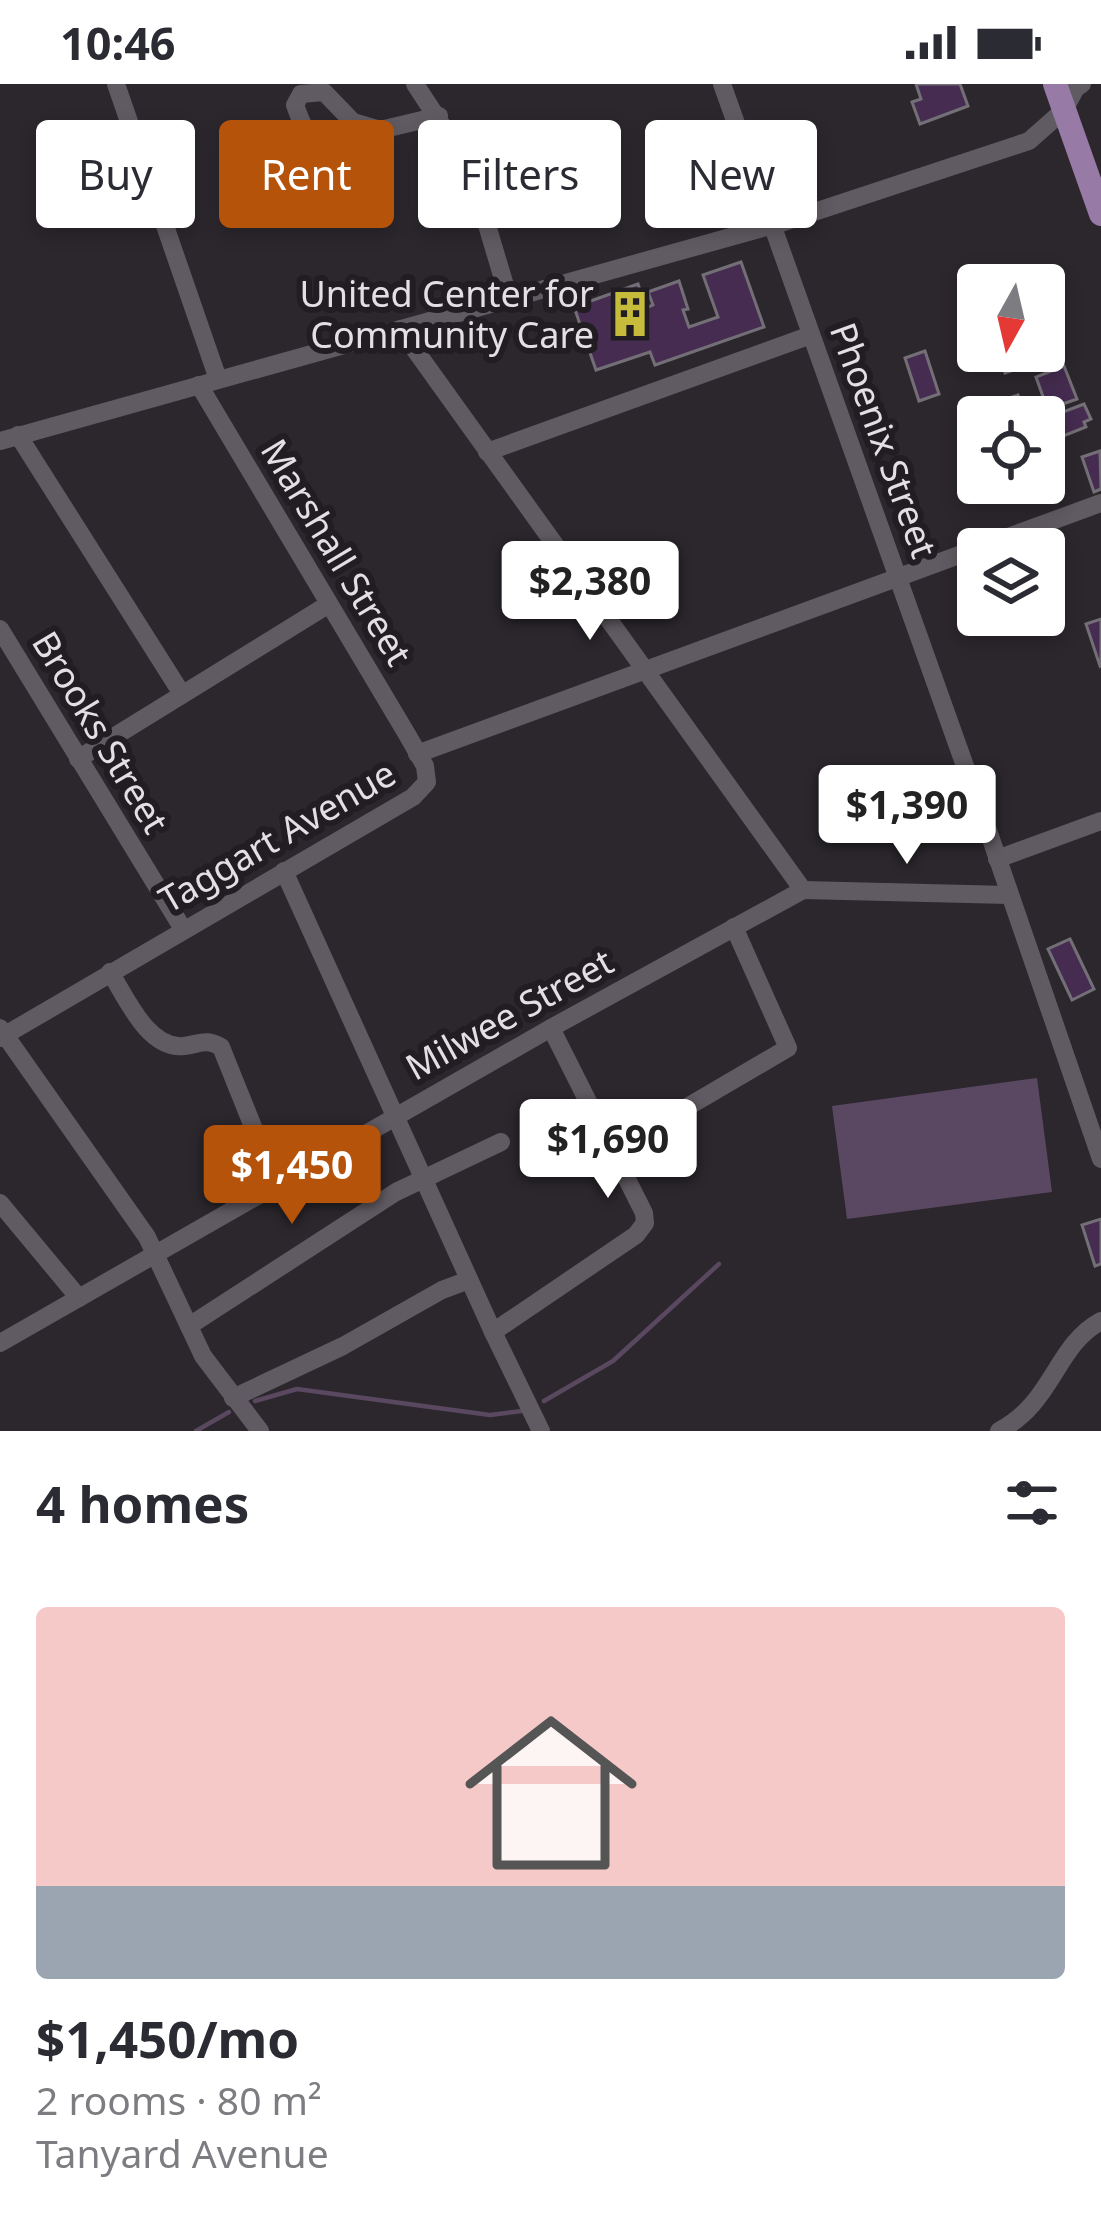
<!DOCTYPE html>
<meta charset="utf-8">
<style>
:root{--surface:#fff;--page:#f2f2f3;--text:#2b2b33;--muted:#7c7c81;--line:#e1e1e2;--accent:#b45309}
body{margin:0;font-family:"Noto Sans",sans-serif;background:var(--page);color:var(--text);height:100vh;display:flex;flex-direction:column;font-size:45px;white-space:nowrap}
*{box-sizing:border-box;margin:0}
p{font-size:39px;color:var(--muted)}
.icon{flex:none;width:66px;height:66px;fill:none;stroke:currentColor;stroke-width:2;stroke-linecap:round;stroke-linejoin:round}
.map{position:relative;height:1347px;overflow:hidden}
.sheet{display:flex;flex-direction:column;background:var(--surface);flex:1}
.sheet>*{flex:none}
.guide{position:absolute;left:36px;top:36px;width:1029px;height:108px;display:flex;gap:24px}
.needle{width:78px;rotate:188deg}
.fabs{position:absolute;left:957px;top:180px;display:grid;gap:24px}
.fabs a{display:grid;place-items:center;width:108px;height:108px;border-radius:12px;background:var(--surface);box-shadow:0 6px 18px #0003;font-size:60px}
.price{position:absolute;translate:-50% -102px;padding:0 27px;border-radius:12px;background:#fff;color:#222;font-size:39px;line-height:78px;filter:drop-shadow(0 3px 6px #0008)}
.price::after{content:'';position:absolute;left:50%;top:72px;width:36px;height:27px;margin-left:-18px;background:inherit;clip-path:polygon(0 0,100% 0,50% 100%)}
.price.active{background:var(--accent);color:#fff}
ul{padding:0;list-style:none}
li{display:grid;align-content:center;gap:24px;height:636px;padding:0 36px}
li+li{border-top:3px solid var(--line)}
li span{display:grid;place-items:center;height:372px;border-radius:12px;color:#555}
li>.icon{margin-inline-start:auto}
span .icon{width:216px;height:216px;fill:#fffc;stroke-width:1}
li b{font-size:51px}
h2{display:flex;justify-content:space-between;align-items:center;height:144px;padding:0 36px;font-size:51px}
.pill{padding:0 42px;border-radius:12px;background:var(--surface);box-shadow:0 6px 18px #0003;font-size:42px;line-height:108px}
.pill.active{background:var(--accent);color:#fff}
.status{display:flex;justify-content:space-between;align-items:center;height:84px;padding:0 60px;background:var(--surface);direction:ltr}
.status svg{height:33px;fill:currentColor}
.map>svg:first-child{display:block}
.green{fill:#5a4863}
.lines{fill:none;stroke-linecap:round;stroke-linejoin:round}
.stream{stroke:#594860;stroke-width:4.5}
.building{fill:#452c50;stroke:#736f76;stroke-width:3}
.minor{stroke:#605b62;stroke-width:18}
.major{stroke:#987aa7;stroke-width:24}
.labels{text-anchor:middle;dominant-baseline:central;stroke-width:12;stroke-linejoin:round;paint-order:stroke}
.poi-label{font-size:36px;fill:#e3e0e4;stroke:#211d23;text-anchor:end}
.street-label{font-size:36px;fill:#e3e0e4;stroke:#211d23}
</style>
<div class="status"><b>10:46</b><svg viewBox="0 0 49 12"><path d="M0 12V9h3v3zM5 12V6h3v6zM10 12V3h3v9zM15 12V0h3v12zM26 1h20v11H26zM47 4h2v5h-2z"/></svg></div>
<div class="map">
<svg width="1101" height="1347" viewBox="0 0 1101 1347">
<rect width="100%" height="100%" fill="#2b272d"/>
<polygon class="green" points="1037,994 1052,1108 847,1135 832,1022"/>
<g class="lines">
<g class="stream">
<polyline points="255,1317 297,1305 490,1331 522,1327"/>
<polyline points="544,1317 613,1277 719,1180"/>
<polyline points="196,1347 229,1328"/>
</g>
</g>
<g class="building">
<polygon points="916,0 960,0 968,22 920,40 912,18 921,15"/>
<polygon points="741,178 764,243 655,281 650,268 596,286 574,223 638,200 646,224 653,221 648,208 679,197 688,225 683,226 689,243 718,233 703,191"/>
<polygon points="1044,265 1047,274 1005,289 998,267 1044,267"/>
<polygon points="925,267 939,310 919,317 905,274"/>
<polygon points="1064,282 1077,315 1054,323 1052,318 1046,321 1036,293"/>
<polygon points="1018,311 1025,331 978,333 978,347 973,349 966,328"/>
<polygon points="1084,320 1091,335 1084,338 1086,343 1053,356 1042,330 1056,325 1058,330"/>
<polygon points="1100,367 1101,405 1094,408 1082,373"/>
<polygon points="1101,535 1101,581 1100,582 1086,540"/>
<polygon points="1070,855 1094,905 1072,916 1048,865"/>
<polygon points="1101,1135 1101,1180 1095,1182 1082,1141"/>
</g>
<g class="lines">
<g class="minor">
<polyline points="116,0 218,295"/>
<polyline points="415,0 470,84 509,215"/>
<polyline points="722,0 991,755 1101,1075"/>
<path d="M 380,46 L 353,38 L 324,8 L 301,10 L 295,21 C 310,64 325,84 372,63 L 380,46 L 439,32"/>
<polyline points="400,245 803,806"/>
<polyline points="18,351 182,610"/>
<polyline points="0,357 784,138 1029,57 1064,26 1076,4 1082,0"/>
<polyline points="487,368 811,251"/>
<polyline points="0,545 183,845"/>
<polyline points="417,670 1101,419"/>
<polyline points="78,675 329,520"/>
<polyline points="997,775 1101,737"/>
<polyline points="284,787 493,1248 541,1347"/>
<polyline points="803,806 1009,811"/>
<path d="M 110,888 C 126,913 148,966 184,962 C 200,960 206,954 221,963 L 276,1100"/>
<polyline points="0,944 147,1153 203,1272 260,1347"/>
<polyline points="0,954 413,713 427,698 425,682 408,652 199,301"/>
<polyline points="677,1029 788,964 734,843"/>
<polyline points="0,1119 79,1214"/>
<polyline points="189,1242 396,1108 501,1058"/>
<polyline points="493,1248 636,1151 645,1139 644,1129 551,944"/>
<polyline points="0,1259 551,944 803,806"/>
<polyline points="233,1314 343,1262 442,1206 469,1196"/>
<path d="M 999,1347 C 1054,1318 1055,1262 1101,1237"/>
</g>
<polyline class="major" points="1055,0 1101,130"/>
</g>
<defs>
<symbol id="building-bare" viewBox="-9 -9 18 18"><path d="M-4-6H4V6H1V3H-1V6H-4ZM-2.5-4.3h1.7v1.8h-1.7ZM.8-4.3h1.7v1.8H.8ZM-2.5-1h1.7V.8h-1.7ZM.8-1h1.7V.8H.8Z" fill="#c7bb3c" stroke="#211d23" stroke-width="2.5" paint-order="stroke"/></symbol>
</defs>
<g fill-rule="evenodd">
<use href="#building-bare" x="597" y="197" width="66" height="66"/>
</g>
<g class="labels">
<g class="poi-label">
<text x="594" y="209">United Center for<tspan x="594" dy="41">Community Care</tspan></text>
</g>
<g class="street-label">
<text transform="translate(884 356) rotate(70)">Phoenix Street</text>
<text transform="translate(337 468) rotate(59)">Marshall Street</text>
<text transform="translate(101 648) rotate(59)">Brooks Street</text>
<text transform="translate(277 752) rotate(-30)">Taggart Avenue</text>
<text transform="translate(509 930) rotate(-29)">Milwee Street</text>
</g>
</g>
</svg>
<div class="fabs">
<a><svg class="needle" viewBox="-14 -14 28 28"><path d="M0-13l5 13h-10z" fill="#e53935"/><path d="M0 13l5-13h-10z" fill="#7c7c81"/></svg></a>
<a><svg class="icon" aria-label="locate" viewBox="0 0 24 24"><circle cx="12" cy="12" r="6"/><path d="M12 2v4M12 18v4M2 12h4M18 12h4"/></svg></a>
<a><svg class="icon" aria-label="layers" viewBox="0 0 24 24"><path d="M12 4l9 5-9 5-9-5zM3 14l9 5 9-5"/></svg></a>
</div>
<b class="price" style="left:590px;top:559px">$2,380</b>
<b class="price" style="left:907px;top:783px">$1,390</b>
<b class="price" style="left:608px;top:1117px">$1,690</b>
<b class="price active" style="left:292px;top:1143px">$1,450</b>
<div class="guide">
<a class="pill">Buy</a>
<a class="pill active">Rent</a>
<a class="pill">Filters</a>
<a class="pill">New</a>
</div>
</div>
<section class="sheet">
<h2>4 homes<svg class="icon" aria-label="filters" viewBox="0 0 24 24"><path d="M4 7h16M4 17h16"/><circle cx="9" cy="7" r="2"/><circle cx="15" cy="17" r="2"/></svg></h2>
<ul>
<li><span style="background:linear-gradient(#f6c9c9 75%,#9aa5b1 0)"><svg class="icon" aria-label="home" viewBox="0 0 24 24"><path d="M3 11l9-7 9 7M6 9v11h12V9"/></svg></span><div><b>$1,450/mo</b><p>2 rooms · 80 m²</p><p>Tanyard Avenue</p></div></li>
</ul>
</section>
